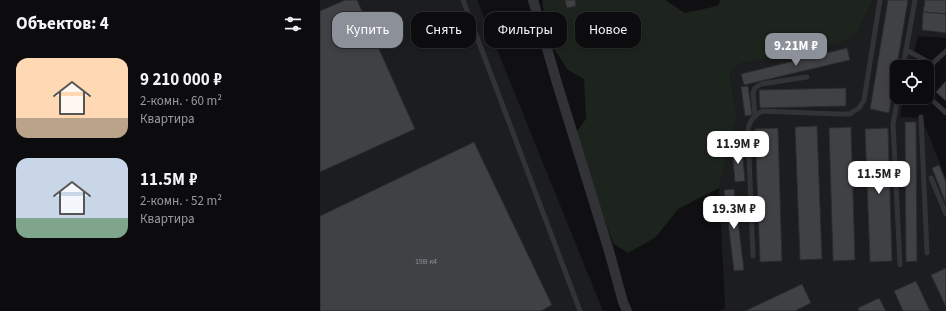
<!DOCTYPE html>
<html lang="ru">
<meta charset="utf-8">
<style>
:root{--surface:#0c0c0e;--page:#1a1a1c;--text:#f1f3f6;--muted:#9a9b9e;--line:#2c2c2e;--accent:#8c9099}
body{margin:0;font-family:"Source Sans 3",sans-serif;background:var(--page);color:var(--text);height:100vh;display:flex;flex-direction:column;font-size:15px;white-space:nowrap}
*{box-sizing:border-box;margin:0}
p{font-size:13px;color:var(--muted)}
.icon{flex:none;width:22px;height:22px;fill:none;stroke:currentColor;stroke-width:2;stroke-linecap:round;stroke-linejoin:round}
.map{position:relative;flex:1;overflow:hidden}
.details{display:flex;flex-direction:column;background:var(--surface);width:320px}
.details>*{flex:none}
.guide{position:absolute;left:12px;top:12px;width:380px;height:36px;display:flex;gap:8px}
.controls{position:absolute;left:570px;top:60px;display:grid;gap:8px}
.controls a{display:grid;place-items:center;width:44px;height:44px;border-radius:8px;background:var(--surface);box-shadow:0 2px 6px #0003,0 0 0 1px var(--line);font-size:20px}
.price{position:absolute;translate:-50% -34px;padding:0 9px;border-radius:8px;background:#fff;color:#222;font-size:13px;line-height:26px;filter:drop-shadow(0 1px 2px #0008)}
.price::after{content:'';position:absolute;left:50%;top:24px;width:12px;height:9px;margin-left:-6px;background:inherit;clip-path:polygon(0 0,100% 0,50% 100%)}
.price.current{background:var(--accent);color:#fff}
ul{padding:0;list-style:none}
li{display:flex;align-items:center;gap:12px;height:100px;padding:0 16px}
li span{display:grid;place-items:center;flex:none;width:112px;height:80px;border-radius:12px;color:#555}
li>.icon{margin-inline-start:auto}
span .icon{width:48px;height:48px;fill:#fffc;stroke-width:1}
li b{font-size:17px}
h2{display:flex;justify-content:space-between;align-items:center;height:48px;padding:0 16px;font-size:17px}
.pill{padding:0 14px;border-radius:12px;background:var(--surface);box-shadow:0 2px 6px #0003,0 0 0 1px var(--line);font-size:14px;line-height:36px}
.pill.current{background:var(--accent);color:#fff}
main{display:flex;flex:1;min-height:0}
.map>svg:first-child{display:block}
.built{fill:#1c1d1e}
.green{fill:#1d241d}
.building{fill:#3f4145;stroke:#2a2b2d}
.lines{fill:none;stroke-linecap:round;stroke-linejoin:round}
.lane{stroke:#323336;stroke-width:5}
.street{stroke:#323336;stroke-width:10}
.labels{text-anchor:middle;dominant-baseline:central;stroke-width:3;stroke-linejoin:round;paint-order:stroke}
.number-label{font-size:8px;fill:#8a8f96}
</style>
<main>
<section class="details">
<h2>Объектов: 4<svg class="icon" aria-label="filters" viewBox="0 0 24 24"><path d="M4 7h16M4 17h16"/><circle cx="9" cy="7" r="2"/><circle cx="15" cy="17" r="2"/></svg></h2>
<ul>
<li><span style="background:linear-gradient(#ffd9b3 75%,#b9a48a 0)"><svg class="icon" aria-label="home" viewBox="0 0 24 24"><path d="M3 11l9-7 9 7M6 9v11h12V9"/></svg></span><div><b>9 210 000 ₽</b><p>2-комн. · 60 m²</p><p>Квартира</p></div></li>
<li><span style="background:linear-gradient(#c9d6e8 75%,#7fa58c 0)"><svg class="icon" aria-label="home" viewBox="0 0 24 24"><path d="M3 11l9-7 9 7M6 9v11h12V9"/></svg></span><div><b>11.5M ₽</b><p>2-комн. · 52 m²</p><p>Квартира</p></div></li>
</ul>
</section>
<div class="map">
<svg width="626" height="311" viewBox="0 0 626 311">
<rect width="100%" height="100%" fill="#101012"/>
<g class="built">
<polygon points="0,0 157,0 283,311 0,311"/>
<polygon points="553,0 626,0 626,38 598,36 591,67 577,67 577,97 584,97 580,117 602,118 626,179 626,311 399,311 405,308 399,188 417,117 410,74 412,68 416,65 423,63 538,31"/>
</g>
<path class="green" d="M 223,0 L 345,0 L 365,13 L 397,6 L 401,0 L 553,0 L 538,31 L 522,42 L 423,63 C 416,65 413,67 410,74 L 417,117 L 399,188 L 358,209 L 336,237 L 308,253 L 293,243 L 254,135 L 266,119 L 264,79 L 248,70 L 231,44 L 223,7 Z"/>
<g class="building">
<polygon points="25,0 37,0 95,129 0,172 0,11"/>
<polygon points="245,0 255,0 256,6 247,8"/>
<polygon points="568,0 588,0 569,113 550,109"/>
<polygon points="605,0 626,0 626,14 603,12"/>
<polygon points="603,12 626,14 626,33 602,30"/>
<polygon points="527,48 530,60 424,85 421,74"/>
<polygon points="626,81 626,101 616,92"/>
<polygon points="428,86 432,115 425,116 421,87"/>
<polygon points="526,88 526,106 440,108 439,90"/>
<polygon points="585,122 596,122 597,261 586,262"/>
<polygon points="497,126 502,259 480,260 475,127"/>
<polygon points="531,127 535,260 513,261 509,128"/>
<polygon points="458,128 462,261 440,262 435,129"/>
<polygon points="568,128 572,261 550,262 545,129"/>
<polygon points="154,142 232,305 221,311 0,311 0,216"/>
<polygon points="422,148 425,181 415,182 412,149"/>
<polygon points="619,165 626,182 626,204 612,168"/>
<polygon points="414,189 424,270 414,271 404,190"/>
<polygon points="626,268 626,307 611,275"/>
<polygon points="596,281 610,311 583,311 574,291"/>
<polygon points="482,284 491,303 475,311 425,311"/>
<polygon points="559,298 566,311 539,311 538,308"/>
</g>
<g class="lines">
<g class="lane">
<polyline points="143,0 260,311"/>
<polyline points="586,50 612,64 608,79 607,88"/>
<polyline points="612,64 626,51"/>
<polyline points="583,67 595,0"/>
<polyline points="607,90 610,98 626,113"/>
<polyline points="578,97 573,124 580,265"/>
<polyline points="435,116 433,92 435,88 441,84 487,77"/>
<polyline points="601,117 607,253"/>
<polyline points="611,178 626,214"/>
<path d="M 433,256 L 428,130 C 430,120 433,117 442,111 L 516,114 L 530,114 L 539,108 L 544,100 L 560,0"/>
</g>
<polyline class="street" points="213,0 237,83 289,251 303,302 307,311"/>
</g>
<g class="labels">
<g class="number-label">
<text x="106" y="261">19В к4</text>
</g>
</g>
</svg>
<div class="controls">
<a><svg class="icon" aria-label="locate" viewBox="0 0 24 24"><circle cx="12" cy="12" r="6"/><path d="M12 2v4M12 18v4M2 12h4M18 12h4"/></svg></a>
</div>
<b class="price current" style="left:476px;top:67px">9.21M ₽</b>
<b class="price" style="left:418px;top:165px">11.9M ₽</b>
<b class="price" style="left:559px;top:195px">11.5M ₽</b>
<b class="price" style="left:414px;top:230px">19.3M ₽</b>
<div class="guide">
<a class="pill current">Купить</a>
<a class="pill">Снять</a>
<a class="pill">Фильтры</a>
<a class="pill">Новое</a>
</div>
</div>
</main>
